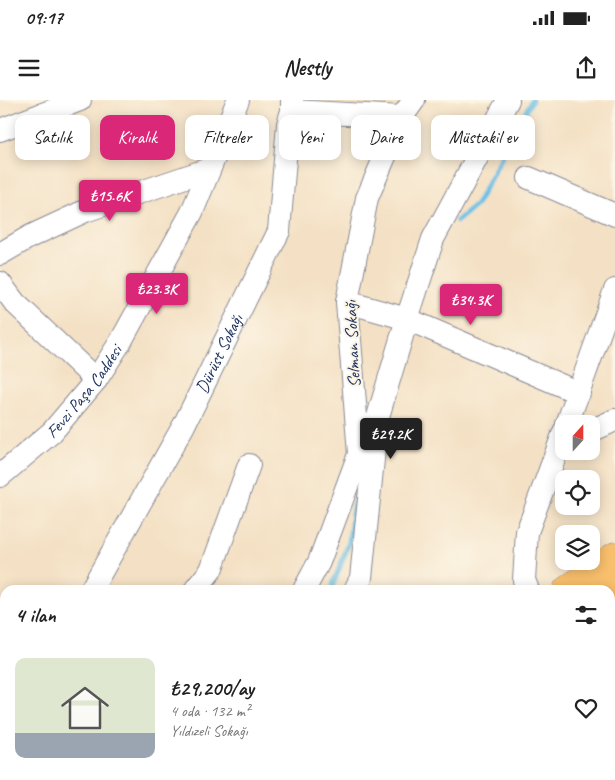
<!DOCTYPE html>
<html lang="tr">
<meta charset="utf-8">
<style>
:root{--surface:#fff;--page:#f6f6f6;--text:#222;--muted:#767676;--accent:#db2777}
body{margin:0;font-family:Caveat,sans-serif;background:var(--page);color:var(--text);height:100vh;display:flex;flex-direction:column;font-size:19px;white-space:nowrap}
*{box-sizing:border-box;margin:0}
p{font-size:16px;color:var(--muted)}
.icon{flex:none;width:28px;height:28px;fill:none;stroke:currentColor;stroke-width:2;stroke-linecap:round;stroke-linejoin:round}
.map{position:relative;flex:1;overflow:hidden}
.panel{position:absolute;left:0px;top:485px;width:615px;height:195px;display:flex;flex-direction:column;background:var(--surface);border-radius:15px 15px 0 0;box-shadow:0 2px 12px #0003}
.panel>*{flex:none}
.top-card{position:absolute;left:15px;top:15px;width:585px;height:45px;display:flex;gap:10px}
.needle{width:32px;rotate:21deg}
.fabs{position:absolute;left:555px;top:315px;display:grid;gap:10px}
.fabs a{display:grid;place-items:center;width:45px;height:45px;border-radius:10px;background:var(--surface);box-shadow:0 2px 12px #0003;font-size:25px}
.price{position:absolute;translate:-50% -42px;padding:0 11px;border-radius:5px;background:var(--accent);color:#fff;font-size:16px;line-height:32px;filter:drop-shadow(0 1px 2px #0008)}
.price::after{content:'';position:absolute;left:50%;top:30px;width:15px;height:11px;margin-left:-8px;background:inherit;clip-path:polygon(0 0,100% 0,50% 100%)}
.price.selected{background:#222;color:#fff}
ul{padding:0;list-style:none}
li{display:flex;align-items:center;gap:15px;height:125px;padding:0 15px}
li span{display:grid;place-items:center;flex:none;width:140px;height:100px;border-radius:10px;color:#555}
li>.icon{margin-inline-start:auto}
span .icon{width:60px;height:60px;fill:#fffc;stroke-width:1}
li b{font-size:21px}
h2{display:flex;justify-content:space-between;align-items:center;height:60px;padding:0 15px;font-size:21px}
.tag{padding:0 18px;border-radius:10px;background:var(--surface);box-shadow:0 2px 12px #0003;font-size:18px;line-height:45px}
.tag.selected{background:var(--accent);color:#fff}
.status{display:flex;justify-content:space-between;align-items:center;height:35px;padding:0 25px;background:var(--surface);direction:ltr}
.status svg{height:14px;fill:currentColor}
header{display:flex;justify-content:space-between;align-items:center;height:65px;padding:0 15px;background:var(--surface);font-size:22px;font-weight:700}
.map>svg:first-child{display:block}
.green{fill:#aacc74;stroke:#627e69}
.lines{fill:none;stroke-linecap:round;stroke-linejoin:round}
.stream{stroke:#69bfe6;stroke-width:5}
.minor-casing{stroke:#888892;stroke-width:24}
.major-casing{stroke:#888892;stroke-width:29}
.minor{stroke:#fff;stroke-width:22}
.major{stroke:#f8bf6c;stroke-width:28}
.labels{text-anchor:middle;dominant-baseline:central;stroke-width:4;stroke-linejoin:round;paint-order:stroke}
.street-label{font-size:18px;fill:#1b2f5e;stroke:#fcf5e5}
</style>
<div class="status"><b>09:17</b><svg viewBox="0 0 49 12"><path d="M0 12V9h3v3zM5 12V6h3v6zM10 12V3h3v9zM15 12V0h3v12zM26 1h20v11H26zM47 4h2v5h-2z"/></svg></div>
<header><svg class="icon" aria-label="menu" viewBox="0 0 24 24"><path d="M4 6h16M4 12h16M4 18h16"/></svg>Nestly<svg class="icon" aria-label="share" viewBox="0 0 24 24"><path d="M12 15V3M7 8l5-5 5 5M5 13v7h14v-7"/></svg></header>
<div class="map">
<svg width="615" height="680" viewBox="0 0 615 680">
<rect width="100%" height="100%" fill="#fcf5e5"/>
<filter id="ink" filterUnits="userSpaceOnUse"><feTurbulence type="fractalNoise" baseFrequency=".02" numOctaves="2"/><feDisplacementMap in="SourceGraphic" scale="10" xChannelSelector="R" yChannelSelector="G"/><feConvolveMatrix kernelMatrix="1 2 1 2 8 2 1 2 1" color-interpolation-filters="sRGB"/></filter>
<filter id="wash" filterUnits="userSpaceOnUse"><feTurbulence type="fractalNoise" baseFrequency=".0096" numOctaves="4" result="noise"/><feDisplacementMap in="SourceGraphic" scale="20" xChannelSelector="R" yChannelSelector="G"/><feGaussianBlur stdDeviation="1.12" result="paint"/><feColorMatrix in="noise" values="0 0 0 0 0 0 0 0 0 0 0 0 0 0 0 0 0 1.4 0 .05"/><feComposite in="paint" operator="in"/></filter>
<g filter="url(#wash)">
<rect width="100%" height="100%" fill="#f4e1c5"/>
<polygon class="green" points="615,505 615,680 475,680 478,675 610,675 610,509"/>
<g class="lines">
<g class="stream">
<polyline points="457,121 476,105 532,0"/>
<polyline points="331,490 349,443 353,407 358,392"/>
<polyline points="196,680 200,675"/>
</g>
</g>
</g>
<g filter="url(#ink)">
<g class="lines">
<defs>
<g id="minor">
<polyline points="292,11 402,17"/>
<polyline points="0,30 80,0"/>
<polyline points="529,78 615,115"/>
<polyline points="0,154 31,136 85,111 209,69"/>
<polyline points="0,183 15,203 96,280"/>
<polyline points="347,202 407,219 579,293"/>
<polyline points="567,324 615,190"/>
<polyline points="591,331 615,320"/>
<path id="s1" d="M 0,376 L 52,332 L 96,280 L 121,241 L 192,112 L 238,0"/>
<path id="s2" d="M 91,490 L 184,325 L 279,131 L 288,24 L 292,11 L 292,0"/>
<polyline points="195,490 211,470 249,365"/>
<polyline points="304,490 319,462 359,354 347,202 367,98 402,17 414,0"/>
<polyline points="355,490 361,478 377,320 407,219 433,139 508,0"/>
<polyline points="528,490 524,480 527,432 564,332"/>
<polyline points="0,596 5,592"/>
<polyline points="0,654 5,659"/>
<polyline points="19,675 23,680"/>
<polyline points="311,675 321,680"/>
<polyline points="42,680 47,675"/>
<polyline points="167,680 172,675"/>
<polyline points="225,680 228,675"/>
</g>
<g id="major">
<polyline points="567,490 615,456"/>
<polyline points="610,490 615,487"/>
<polyline points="439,680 441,675"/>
<polyline points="472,680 474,675"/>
</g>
</defs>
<use href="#minor" class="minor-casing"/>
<use href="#major" class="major-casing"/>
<use href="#minor" class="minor"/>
<use href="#major" class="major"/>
</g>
</g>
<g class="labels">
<g class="street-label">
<text transform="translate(352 244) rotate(-93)">Selman Sokağı</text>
<text stroke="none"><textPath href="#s2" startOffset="269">Dürüst Sokağı</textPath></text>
<text stroke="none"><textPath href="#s1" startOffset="120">Fevzi Paşa Caddesi</textPath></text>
</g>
</g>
</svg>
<div class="fabs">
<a><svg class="needle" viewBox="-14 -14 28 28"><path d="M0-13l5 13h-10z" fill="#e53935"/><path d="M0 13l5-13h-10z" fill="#767676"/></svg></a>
<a><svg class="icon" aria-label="locate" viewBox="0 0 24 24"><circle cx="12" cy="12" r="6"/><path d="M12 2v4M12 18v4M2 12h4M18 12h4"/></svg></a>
<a><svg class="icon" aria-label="layers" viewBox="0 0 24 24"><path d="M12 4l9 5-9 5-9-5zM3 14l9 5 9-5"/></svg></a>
</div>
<b class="price" style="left:110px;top:122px">₺15.6K</b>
<b class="price" style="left:157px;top:215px">₺23.3K</b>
<b class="price" style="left:471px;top:226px">₺34.3K</b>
<b class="price selected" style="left:391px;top:360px">₺29.2K</b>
<div class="top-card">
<a class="tag">Satılık</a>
<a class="tag selected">Kiralık</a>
<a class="tag">Filtreler</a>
<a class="tag">Yeni</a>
<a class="tag">Daire</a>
<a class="tag">Müstakil ev</a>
</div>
<section class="panel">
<h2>4 ilan<svg class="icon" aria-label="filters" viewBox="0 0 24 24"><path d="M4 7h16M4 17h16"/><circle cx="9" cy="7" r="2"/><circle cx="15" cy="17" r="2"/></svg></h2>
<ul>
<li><span style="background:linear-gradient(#dfe7d0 75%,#9aa5b1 0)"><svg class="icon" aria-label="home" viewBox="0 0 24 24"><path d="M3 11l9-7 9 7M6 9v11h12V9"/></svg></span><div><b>₺29,200/ay</b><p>4 oda · 132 m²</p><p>Yıldızeli Sokağı</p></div><svg class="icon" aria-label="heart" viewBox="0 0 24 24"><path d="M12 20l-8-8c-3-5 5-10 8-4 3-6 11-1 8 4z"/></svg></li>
</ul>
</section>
</div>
